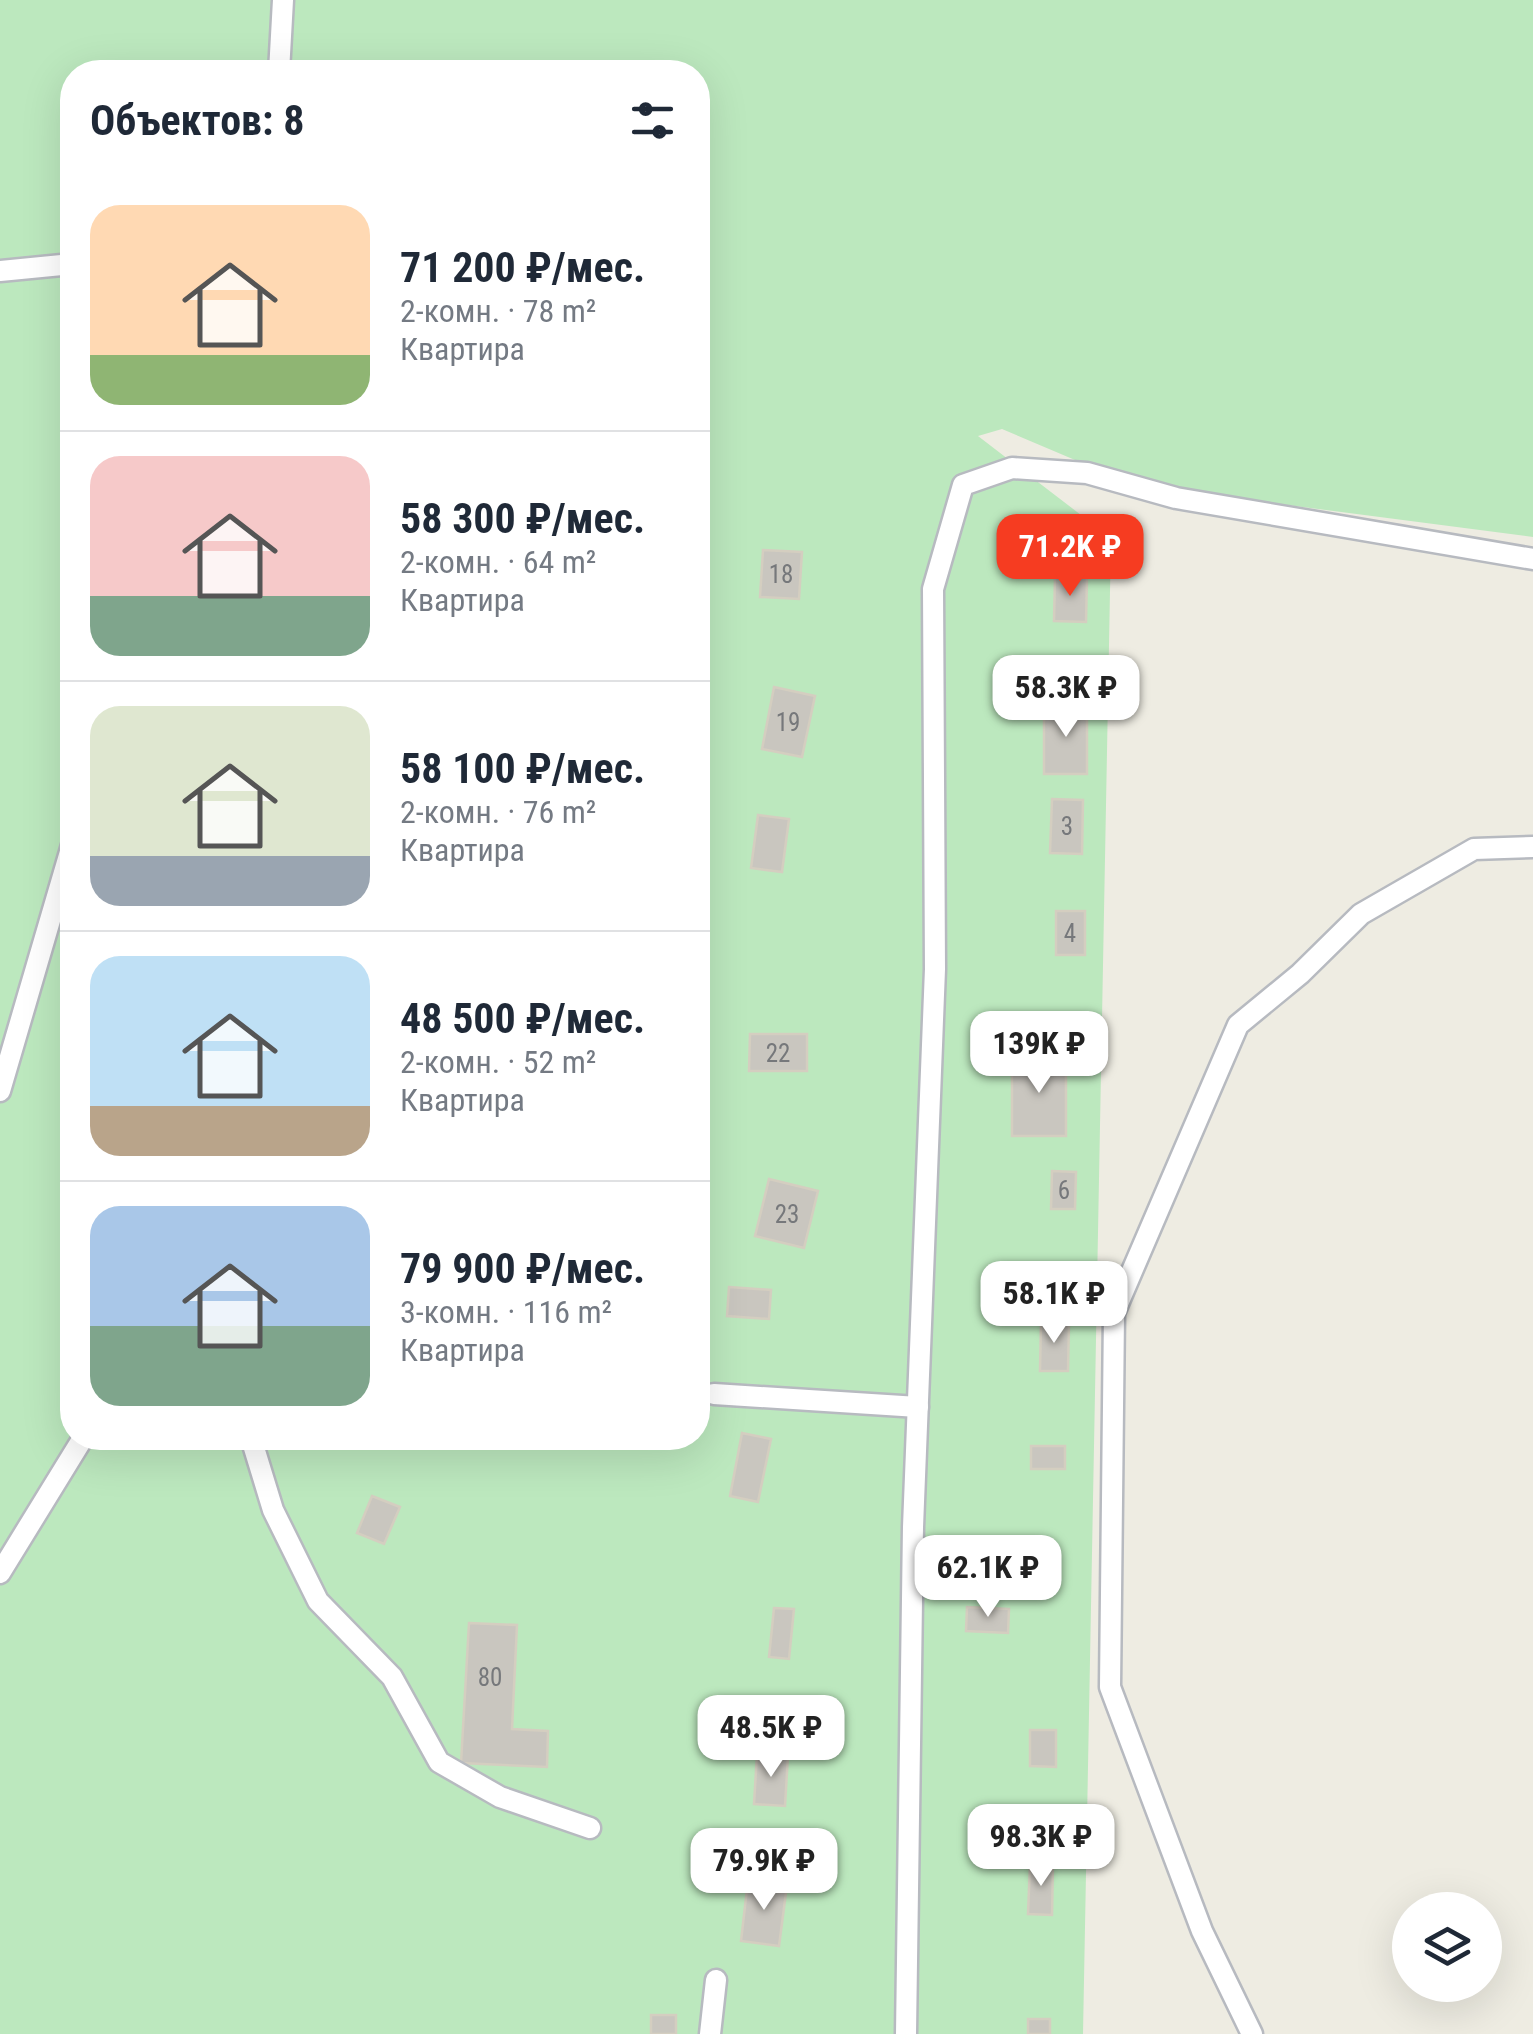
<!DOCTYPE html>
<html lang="ru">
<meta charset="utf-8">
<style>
:root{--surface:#fff;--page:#f2f2f3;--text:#1f2937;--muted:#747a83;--line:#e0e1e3;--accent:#f63c21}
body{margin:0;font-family:"Roboto Condensed",sans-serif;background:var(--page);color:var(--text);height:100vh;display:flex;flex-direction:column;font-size:38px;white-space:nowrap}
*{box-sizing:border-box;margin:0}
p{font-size:32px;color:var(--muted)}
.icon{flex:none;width:55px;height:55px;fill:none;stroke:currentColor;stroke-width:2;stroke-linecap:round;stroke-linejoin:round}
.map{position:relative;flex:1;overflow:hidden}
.details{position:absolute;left:60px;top:60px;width:650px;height:1390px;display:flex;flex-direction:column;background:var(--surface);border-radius:40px;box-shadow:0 10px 40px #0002}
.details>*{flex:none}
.tools{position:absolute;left:1392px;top:1892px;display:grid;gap:20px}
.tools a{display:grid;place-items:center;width:110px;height:110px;border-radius:50%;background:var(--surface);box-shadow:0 10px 40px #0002;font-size:50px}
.price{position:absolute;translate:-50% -85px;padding:0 22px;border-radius:20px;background:#fff;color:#222;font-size:32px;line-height:65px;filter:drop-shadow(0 2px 5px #0008)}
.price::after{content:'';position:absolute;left:50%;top:60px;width:30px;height:22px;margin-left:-15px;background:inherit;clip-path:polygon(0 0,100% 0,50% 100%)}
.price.selected{background:var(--accent);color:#fff}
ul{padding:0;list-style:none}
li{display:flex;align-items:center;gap:30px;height:250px;padding:0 30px}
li+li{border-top:2px solid var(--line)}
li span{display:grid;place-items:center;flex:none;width:280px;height:200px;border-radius:30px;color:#555}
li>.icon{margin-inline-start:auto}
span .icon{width:120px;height:120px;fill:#fffc;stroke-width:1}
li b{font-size:42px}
h2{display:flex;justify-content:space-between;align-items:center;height:120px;padding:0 30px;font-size:42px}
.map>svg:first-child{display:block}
.green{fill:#bce8be;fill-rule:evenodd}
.building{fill:#c9c6bf;stroke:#d4cec0;stroke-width:2.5}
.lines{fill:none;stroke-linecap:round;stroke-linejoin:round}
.lane-casing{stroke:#b7bac0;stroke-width:25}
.lane{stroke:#fff;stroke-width:20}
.labels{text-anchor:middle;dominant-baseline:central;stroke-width:8;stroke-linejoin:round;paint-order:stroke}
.number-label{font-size:25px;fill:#76787b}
</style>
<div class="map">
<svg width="1533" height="2034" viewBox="0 0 1533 2034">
<rect width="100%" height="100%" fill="#eeece2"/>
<path class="green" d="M 0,0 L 1533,0 L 1533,537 L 1134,485 L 1002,429 L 978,436 L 1111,538 L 1083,2034 L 0,2034 ZM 72,72 L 698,72 L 698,1438 L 72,1438 Z"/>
<g class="building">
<polygon points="763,550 802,552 799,599 760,597"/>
<polygon points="1055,577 1087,578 1086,622 1054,621"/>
<polygon points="774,687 815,696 802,757 762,749"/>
<rect x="1044" y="705" width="43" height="69"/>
<polygon points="1052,799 1083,800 1082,854 1050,853"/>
<polygon points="758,815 789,819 782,872 751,868"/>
<rect x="1056" y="911" width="29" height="44"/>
<polygon points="698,918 704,918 703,945 698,944"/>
<polygon points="750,1034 807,1034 807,1071 749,1071"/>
<rect x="1012" y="1055" width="54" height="81"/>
<polygon points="1052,1171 1076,1172 1075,1209 1051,1209"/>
<polygon points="769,1179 818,1191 804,1248 755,1236"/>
<polygon points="729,1287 771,1290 769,1319 727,1316"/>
<polygon points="1041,1321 1069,1322 1068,1371 1040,1371"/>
<polygon points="742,1433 771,1439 758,1502 730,1496"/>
<rect x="1031" y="1446" width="34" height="23"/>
<polygon points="372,1496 400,1507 384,1544 357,1533"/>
<polygon points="967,1607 1009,1609 1008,1633 966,1631"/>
<polygon points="774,1608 794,1609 789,1659 769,1657"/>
<polygon points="469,1623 517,1625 512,1729 548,1731 547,1767 461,1763"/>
<polygon points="1030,1730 1056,1730 1056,1767 1030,1766"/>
<polygon points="757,1754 788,1756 785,1806 754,1804"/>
<polygon points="1030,1864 1053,1864 1052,1915 1028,1914"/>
<polygon points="748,1880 787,1885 779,1946 741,1941"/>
<rect x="651" y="2015" width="25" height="19"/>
<rect x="1028" y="2019" width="22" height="15"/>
</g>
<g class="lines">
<defs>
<g id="lane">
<polyline points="279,72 283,0"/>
<polyline points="0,271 72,264"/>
<polyline points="0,1091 72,845"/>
<polyline points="714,1394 918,1407"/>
<polyline points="251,1438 273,1510 318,1601 392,1677 439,1762 500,1797 590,1828"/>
<polyline points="0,1573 83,1438"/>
<polyline points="710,2034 716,1980"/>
<polyline points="906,2034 913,1527 935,969 933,589 963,485 1012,468 1087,473 1176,498 1533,559"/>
<polyline points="1252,2034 1202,1931 1110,1687 1114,1313 1238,1025 1300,974 1361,914 1474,849 1533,847"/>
</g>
</defs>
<use href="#lane" class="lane-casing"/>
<use href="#lane" class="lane"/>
</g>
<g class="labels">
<g class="number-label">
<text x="781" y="574">18</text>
<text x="788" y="722">19</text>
<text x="1067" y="826">3</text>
<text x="1070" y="933">4</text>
<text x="778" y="1053">22</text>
<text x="1064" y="1190">6</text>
<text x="787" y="1214">23</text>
<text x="490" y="1677">80</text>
</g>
</g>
</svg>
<div class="tools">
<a><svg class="icon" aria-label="layers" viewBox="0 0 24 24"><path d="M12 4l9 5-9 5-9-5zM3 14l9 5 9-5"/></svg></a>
</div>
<b class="price selected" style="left:1070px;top:599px">71.2K ₽</b>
<b class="price" style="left:1066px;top:740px">58.3K ₽</b>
<b class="price" style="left:1039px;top:1096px">139K ₽</b>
<b class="price" style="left:1054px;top:1346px">58.1K ₽</b>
<b class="price" style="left:988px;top:1620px">62.1K ₽</b>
<b class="price" style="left:771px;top:1780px">48.5K ₽</b>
<b class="price" style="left:1041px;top:1889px">98.3K ₽</b>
<b class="price" style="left:764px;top:1913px">79.9K ₽</b>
<section class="details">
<h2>Объектов: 8<svg class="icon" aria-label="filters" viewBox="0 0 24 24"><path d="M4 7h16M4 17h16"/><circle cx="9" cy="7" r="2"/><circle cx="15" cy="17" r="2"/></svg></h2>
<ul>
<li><span style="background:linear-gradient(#ffd9b3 75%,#8fb573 0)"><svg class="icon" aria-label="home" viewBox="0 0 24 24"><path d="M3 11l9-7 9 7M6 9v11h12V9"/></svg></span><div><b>71 200 ₽/мес.</b><p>2-комн. · 78 m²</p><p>Квартира</p></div></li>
<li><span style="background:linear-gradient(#f6c9c9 70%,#7fa58c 0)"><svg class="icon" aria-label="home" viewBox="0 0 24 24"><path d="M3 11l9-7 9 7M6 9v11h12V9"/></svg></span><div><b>58 300 ₽/мес.</b><p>2-комн. · 64 m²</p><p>Квартира</p></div></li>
<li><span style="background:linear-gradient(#dfe7d0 75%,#9aa5b1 0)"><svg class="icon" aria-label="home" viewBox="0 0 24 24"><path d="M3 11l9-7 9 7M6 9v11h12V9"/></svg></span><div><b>58 100 ₽/мес.</b><p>2-комн. · 76 m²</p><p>Квартира</p></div></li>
<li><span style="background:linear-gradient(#bfe0f5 75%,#b9a48a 0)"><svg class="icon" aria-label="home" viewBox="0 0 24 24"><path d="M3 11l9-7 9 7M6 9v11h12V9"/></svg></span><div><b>48 500 ₽/мес.</b><p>2-комн. · 52 m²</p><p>Квартира</p></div></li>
<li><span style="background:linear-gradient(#a9c7e8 60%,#7fa58c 0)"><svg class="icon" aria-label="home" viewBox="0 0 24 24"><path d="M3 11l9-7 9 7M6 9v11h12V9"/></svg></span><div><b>79 900 ₽/мес.</b><p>3-комн. · 116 m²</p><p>Квартира</p></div></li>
</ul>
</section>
</div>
